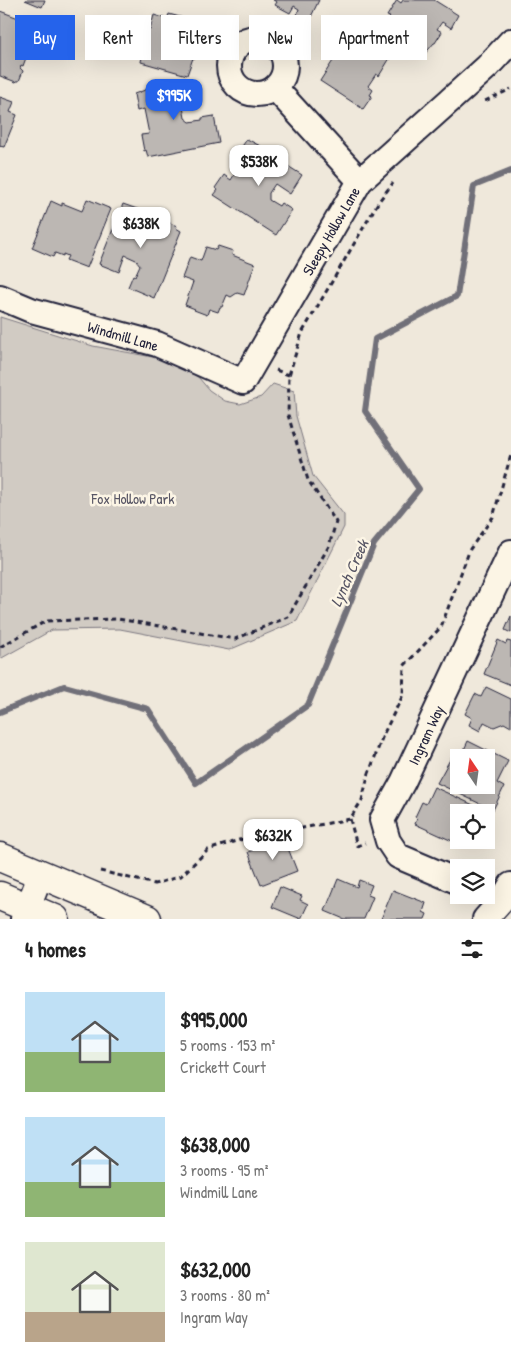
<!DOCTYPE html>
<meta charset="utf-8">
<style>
:root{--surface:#fff;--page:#f2f2f2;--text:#222;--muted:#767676;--accent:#2563eb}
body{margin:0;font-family:"Patrick Hand",sans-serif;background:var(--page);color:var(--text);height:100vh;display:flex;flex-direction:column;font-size:19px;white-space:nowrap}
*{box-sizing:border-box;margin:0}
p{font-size:16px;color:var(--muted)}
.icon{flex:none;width:28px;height:28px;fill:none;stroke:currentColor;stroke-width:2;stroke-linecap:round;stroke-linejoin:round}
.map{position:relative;height:919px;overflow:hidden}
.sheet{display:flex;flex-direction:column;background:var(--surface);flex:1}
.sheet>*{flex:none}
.hud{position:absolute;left:15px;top:15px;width:481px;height:45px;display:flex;gap:10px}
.needle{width:32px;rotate:347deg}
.fabs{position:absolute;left:450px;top:749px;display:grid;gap:10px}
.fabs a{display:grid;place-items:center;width:45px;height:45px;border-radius:0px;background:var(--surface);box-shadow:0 5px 20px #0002;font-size:25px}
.price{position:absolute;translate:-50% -42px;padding:0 11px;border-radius:10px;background:#fff;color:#222;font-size:16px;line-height:32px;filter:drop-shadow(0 1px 2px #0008)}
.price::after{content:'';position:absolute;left:50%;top:30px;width:15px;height:11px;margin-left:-8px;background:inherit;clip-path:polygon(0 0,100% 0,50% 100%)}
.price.on{background:var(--accent);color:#fff}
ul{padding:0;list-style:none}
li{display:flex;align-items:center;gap:15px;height:125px;padding:0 25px}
li span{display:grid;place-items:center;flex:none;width:140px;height:100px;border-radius:0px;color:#555}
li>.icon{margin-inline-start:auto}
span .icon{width:60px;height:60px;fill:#fffc;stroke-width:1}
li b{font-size:21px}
h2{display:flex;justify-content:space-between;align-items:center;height:60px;padding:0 25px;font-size:21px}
.pill{padding:0 18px;border-radius:0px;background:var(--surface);box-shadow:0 5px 20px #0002;font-size:18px;line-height:45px}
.pill.on{background:var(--accent);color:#fff}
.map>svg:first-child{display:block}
.park{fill:#d1cbc3;stroke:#7a767f}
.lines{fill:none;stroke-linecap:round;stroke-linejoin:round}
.stream{stroke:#716f79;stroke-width:6}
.building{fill:#bcb7b3;stroke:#22223b}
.minor-casing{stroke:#22223b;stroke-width:28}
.secondary-casing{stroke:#22223b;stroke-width:31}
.path{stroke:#22223b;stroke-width:3;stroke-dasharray:5 4;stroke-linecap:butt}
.minor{stroke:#fcf5e5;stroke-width:24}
.secondary{stroke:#fcf5e5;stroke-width:28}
.labels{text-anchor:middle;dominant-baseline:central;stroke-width:5;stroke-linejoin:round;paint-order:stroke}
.street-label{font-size:15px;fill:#22223b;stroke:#fcf5e5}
.park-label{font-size:15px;fill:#575564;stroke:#fcf5e5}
.water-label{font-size:16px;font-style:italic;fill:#575564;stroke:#fcf5e5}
</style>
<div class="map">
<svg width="511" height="919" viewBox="0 0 511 919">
<rect width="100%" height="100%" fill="#efe8db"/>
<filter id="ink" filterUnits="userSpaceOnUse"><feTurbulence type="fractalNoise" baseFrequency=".02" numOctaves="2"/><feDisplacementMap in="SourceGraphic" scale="10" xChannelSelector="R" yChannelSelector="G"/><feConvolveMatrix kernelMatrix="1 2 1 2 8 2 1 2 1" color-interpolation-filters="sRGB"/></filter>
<g filter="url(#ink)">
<polygon class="park" points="0,317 93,346 158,358 185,369 199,378 209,390 225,401 240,404 261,397 273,384 294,391 296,416 313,476 344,515 344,527 297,621 229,650 120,629 52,630 0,659"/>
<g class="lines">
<polyline class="stream" points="0,712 64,686 148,709 196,783 308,705 374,544 419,489 365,411 375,339 457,296 474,186 511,171"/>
</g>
<g class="building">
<polygon points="25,0 45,0 42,7"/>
<polygon points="273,0 319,0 308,23 296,18 299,9 294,6 290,13 275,5 277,2"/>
<polygon points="397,0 401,3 403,0 434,0 458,15 451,28 442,22 437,29 442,32 435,43 434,43 423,56 383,31 387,25 385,25 390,17 387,16"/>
<polygon points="0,11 29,22 28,25 38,29 28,56 27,55 23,66 21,65 20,68 23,71 19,81 17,81 16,82 0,76"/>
<polygon points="169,14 209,25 205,39 196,37 194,45 198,46 194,59 193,58 187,75 141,62 142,56 141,55 143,47 140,46 145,29 150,30 154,15 167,19"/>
<polygon points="339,24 390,58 379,76 376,74 368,86 373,90 370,95 372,96 363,109 320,81 338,53 326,45"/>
<polygon points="197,83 200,103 183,107 185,118 190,122 202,120 202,118 214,116 219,143 148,157 146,150 144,151 141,135 149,134 144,109 137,111 134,94 148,89 149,92"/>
<polygon points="0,97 14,102 10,112 17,115 4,147 0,146 0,147"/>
<polygon points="247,139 262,147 261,149 302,175 290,194 275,184 269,193 269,200 279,206 281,203 292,210 276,235 214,195 218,190 215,188 224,175 231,180 244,159 237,154"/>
<polygon points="87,199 111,209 87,268 66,260 68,256 63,254 63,256 55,253 53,257 32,248 51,201 62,206 62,203 82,211"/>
<polygon points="123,204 140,210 137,218 160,227 163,220 177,226 176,228 181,231 154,298 128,287 133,275 135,276 140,265 136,260 125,255 119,272 99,264"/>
<polygon points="218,246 233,251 232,255 255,264 244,295 237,293 231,297 227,295 222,307 220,307 218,312 209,309 207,315 194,310 195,309 185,305 193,282 182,278 190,257 201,261 206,247 216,250"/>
<polygon points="511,616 511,633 505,630"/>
<polygon points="498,640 506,644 507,641 511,642 511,685 484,674"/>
<polygon points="486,687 511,699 511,727 504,723 494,727 484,722 480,731 469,725 472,718 465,714 475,694 481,697"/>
<polygon points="468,741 508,761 497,783 504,787 493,810 437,783 452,756 459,759 459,785 486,785 486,758 466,758 462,754"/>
<polygon points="434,787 491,813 486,823 486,812 459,812 459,840 463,840 461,845 415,824 417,819 415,817 422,802 426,804"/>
<polygon points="284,838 297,871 261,885 248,852"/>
<polygon points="338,879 357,887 359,880 372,885 368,895 373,897 364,919 344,919 325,911"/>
<polygon points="280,887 302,896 300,900 308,904 301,919 272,907"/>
<polygon points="393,890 426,903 423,912 427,914 425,919 381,919"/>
</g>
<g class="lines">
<defs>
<g id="minor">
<circle cx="257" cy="66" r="28"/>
<polyline points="275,88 360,181"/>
<polyline points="0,297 31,310 157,344 243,382 360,181 487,67 511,41"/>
<polyline points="459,882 398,856 388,841 382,820 403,782 511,552"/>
<polyline points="23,919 41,874"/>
<polyline points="485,919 502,900 511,885"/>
</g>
<g id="secondary">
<polyline points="0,857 147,919"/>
<polyline points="0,896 55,919"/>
</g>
</defs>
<use href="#minor" class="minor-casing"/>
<use href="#secondary" class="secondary-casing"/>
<g class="path">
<polyline points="485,101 511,89"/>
<polyline points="276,370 289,375"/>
<polyline points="0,647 46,621 118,619 235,639 288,617 329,546 336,522 308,480 288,415 289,375 302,333 379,201 393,183"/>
<polyline points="350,819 357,846 365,843"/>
<polyline points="100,871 155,884 181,876 208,850 239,840 350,819 362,800 368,776 383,735 403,695 404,666 441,627 470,549 493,517 511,455"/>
</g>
<use href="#minor" class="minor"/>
<use href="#secondary" class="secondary"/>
</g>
</g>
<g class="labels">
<g class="street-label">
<text transform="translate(331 231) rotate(-60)">Sleepy Hollow Lane</text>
<text transform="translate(123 336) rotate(16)">Windmill Lane</text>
<text transform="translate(426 735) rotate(-65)">Ingram Way</text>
</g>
<g class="park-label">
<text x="133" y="498">Fox Hollow Park</text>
</g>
<g class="water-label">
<text transform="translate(349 573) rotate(-66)">Lynch Creek</text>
</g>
</g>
</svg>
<div class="fabs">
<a><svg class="needle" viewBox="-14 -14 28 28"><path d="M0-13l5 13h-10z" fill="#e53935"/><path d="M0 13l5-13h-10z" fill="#767676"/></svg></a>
<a><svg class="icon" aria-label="locate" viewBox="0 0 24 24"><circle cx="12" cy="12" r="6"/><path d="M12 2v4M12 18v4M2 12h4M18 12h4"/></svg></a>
<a><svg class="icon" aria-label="layers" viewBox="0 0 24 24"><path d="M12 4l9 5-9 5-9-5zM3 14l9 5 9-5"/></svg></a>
</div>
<b class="price on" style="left:174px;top:121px">$995K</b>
<b class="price" style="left:259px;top:187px">$538K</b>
<b class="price" style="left:141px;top:249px">$638K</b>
<b class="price" style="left:273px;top:861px">$632K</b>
<div class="hud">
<a class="pill on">Buy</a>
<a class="pill">Rent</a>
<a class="pill">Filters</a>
<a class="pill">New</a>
<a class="pill">Apartment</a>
</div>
</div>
<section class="sheet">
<h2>4 homes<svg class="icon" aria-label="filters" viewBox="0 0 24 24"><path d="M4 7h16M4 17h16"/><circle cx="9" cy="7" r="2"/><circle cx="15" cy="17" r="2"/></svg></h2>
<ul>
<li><span style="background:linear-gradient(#bfe0f5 60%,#8fb573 0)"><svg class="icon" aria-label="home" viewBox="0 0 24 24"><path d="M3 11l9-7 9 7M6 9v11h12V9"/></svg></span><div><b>$995,000</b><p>5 rooms · 153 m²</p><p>Crickett Court</p></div></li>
<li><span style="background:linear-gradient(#bfe0f5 65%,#8fb573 0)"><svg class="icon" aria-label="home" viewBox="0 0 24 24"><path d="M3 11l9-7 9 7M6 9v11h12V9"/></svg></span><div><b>$638,000</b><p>3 rooms · 95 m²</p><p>Windmill Lane</p></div></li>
<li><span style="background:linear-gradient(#dfe7d0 70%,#b9a48a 0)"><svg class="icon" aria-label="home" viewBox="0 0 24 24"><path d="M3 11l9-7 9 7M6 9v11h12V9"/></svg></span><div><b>$632,000</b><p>3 rooms · 80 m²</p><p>Ingram Way</p></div></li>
</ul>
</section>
